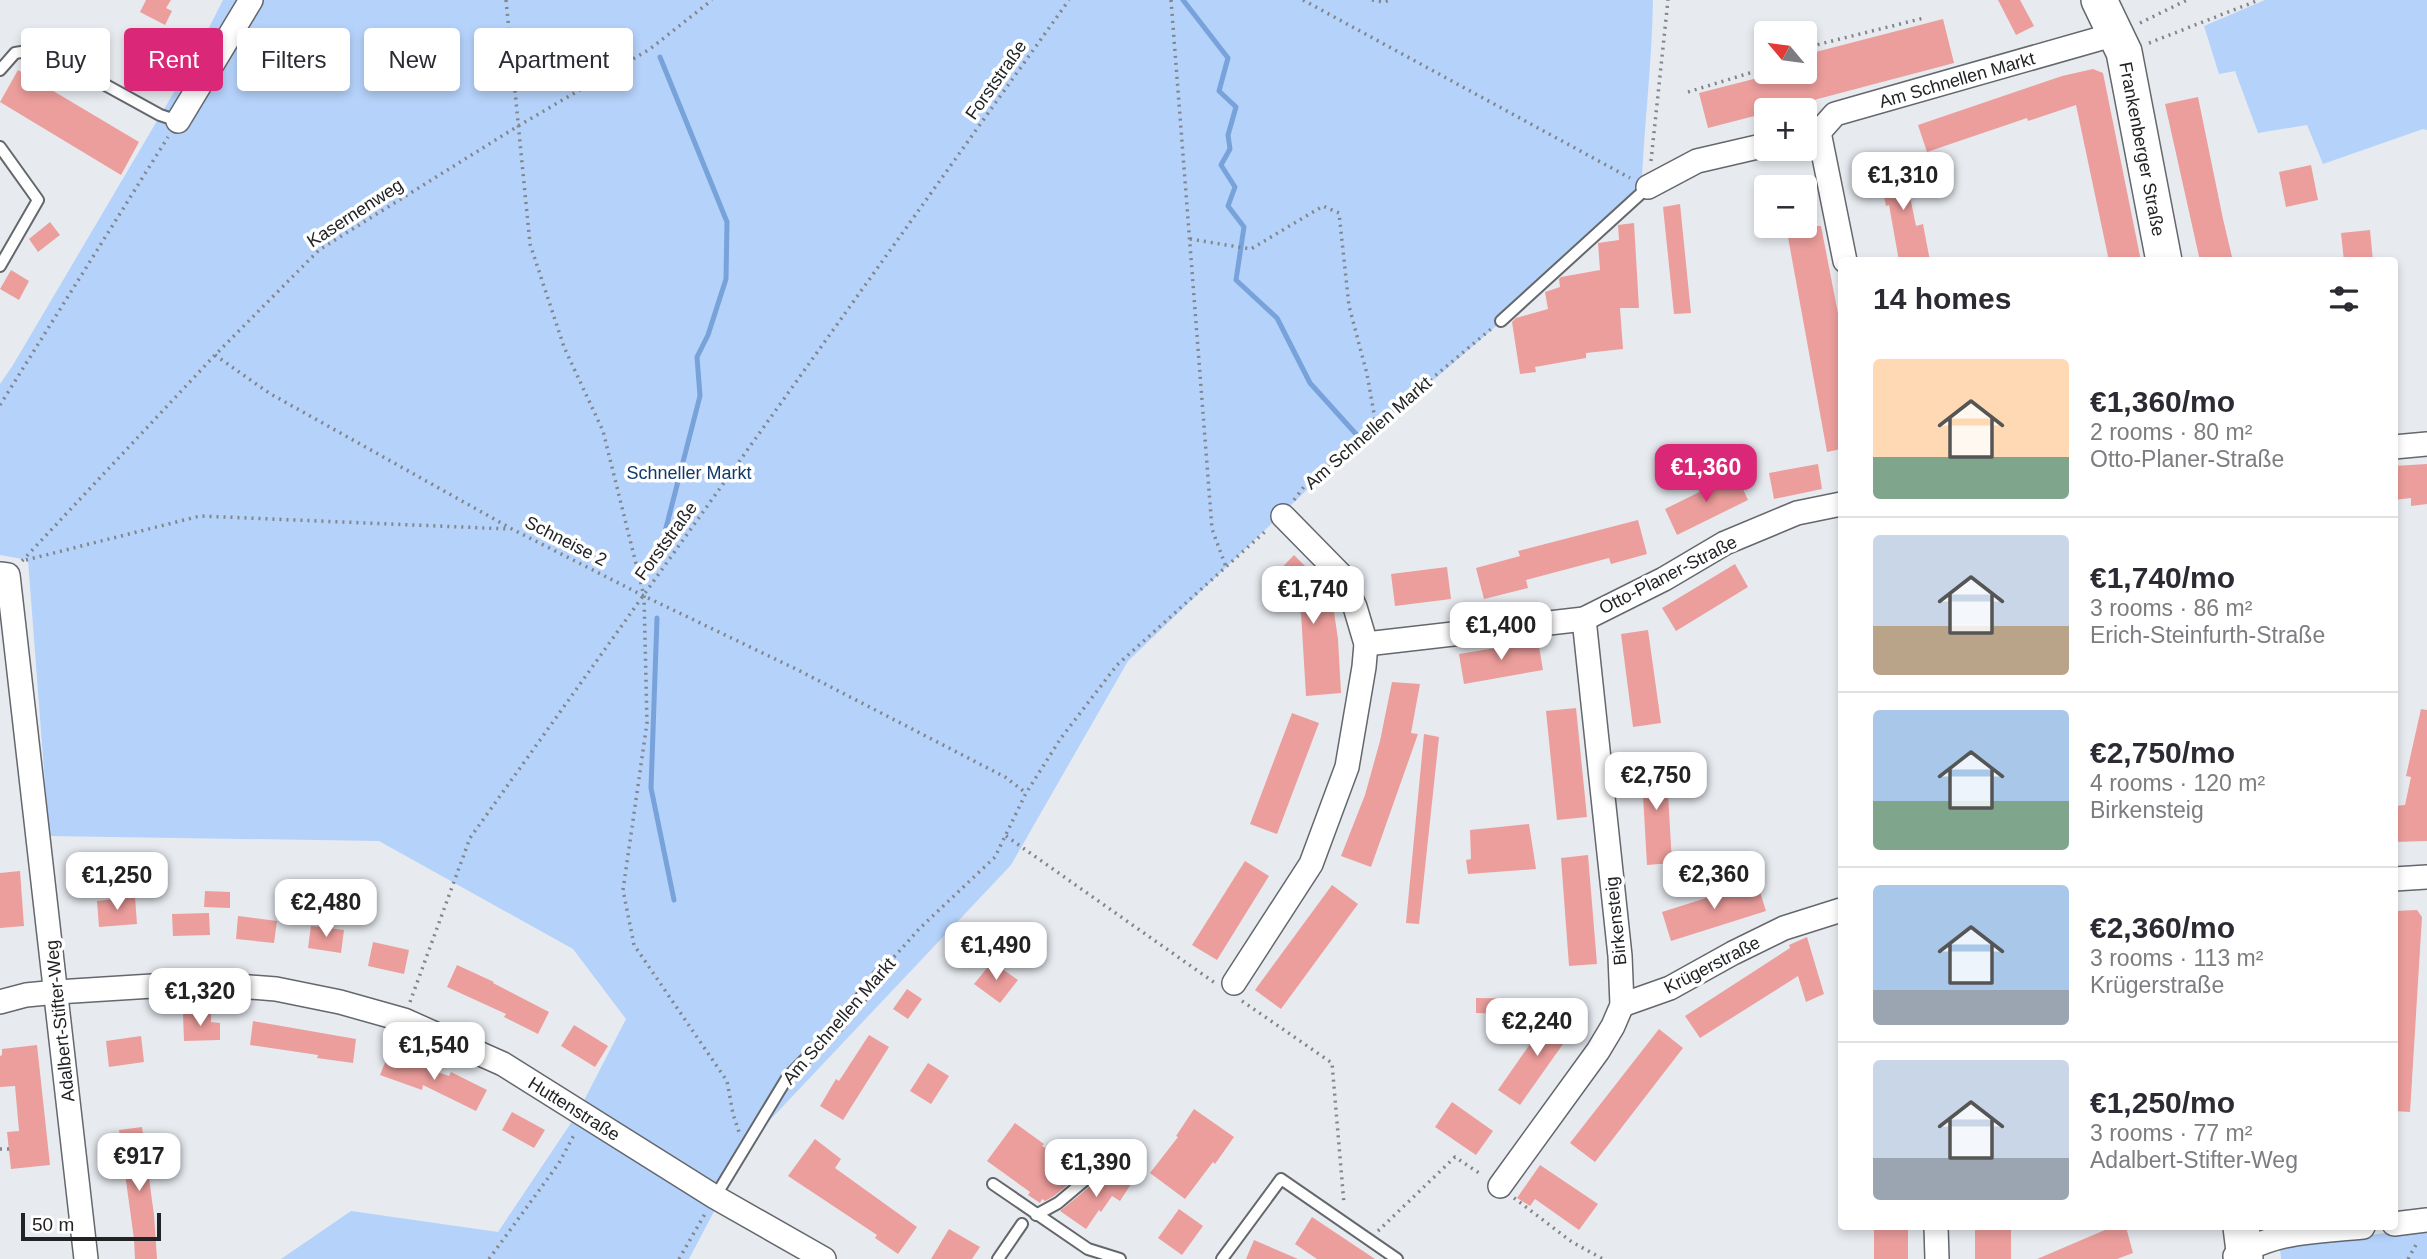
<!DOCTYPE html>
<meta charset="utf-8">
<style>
:root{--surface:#fff;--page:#f2f2f3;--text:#2b2b33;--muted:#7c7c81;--line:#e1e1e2;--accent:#db2777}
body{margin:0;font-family:Arial,sans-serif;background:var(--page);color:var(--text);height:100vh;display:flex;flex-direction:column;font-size:26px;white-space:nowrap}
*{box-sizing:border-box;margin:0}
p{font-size:23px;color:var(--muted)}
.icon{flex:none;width:38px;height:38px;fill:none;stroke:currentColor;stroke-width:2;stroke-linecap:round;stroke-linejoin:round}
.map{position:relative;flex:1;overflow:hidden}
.drawer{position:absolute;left:1838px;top:257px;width:560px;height:973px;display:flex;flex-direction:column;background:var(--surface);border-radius:7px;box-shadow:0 4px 10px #0003}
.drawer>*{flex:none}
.guide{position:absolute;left:21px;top:28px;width:665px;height:63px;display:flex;gap:14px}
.needle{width:46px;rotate:299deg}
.tools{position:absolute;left:1754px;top:21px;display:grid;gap:14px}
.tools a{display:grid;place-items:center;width:63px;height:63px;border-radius:7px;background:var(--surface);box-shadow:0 4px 10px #0003;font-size:35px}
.scale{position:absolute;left:21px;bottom:18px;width:140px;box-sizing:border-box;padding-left:7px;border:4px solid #212325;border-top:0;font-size:19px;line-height:24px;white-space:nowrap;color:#212325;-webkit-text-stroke:5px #fff;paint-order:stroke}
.price{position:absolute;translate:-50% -60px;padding:0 16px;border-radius:14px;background:#fff;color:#222;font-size:23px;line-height:46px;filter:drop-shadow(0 2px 4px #0008)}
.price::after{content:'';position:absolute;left:50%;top:42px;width:21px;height:16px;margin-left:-10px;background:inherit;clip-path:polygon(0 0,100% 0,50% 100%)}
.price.selected{background:var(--accent);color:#fff}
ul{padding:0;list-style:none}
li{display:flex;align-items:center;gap:21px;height:175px;padding:0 35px}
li+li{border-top:2px solid var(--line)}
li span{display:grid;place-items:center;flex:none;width:196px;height:140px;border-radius:7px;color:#555}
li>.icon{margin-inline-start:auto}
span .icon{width:84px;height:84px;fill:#fffc;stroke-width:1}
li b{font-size:30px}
h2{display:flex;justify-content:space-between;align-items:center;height:84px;padding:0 35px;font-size:30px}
.pill{padding:0 24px;border-radius:7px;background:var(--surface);box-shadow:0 4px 10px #0003;font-size:24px;line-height:63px}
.pill.selected{background:var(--accent);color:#fff}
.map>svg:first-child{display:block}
.green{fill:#b5d2fa}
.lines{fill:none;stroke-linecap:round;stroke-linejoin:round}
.stream{stroke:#78a2da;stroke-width:5}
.building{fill:#ec9e9c}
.lane-casing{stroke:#64676c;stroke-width:14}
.street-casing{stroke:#64676c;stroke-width:26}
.primary-casing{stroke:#64676c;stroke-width:38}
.path{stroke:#828589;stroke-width:3.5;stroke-dasharray:2 5;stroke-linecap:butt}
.lane{stroke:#fff;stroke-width:10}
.street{stroke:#fff;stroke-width:23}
.primary{stroke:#fff;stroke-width:35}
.labels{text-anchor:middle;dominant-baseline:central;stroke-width:7;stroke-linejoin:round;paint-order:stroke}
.street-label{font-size:18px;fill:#212325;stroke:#fff}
.park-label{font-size:18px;fill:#10396c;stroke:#fff}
</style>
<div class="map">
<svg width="2427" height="1259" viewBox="0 0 2427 1259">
<rect width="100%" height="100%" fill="#e7ebf0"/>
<g class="green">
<path d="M 223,0 L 1653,0 C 1652,67 1643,134 1641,201 L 1312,485 L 1128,661 L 1011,865 L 752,1139 L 689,1259 L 281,1259 L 351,1211 L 498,1232 L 577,1114 L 626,1019 L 573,949 L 379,841 L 49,836 L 28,560 L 0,555 L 0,384 L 13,365 L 190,65 Z"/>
<polygon points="2265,0 2427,0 2427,130 2423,129 2323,164 2307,125 2258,133 2235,71 2219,74 2204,26"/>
<polygon points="2413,1229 2427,1230 2427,1259 2281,1259 2280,1248"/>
</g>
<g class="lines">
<g class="stream">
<polyline points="1183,0 1228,58 1219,91 1236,107 1228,135 1230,149 1221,165 1235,187 1228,206 1244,227 1236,280 1277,318 1310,383 1356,434"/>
<polyline points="651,569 659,555 700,396 697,357 708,335 726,279 727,222 660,57"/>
<polyline points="657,618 651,788 674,900"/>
</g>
</g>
<g class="building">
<polygon points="146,0 171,0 166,8 172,11 165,25 140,12"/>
<polygon points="1998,0 2020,0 2034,26 2016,35"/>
<polygon points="1943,19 1954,63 1776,110 1766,110 1766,113 1708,128 1699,93 1781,72 1804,72 1804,55"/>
<polygon points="2093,69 2103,73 2141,261 2109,261 2076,105 2028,121 2027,118 1927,152 1918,125 2062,76"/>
<polygon points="18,70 139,142 121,175 0,102"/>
<polygon points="2198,97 2223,219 2233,261 2200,261 2165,104"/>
<polygon points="1902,157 1916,226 1923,224 1930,261 1899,261 1889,205 1886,206 1877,163"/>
<polygon points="2311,165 2318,200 2286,207 2279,172"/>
<polygon points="1680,204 1691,313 1674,314 1663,207"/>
<polygon points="50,222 60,235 38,252 29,239"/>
<polygon points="1634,223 1639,308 1620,308 1623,349 1586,353 1586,358 1535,367 1536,372 1520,374 1512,322 1516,318 1548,309 1545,292 1560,287 1559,279 1561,277 1600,270 1598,243 1619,240 1618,225"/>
<polygon points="1786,226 1821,226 1841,329 1841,449 1827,452"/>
<polygon points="2370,230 2373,261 2344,261 2341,233"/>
<polygon points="11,270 29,281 19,300 0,289"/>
<polygon points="1818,464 1822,489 1774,499 1769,473"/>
<polygon points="2427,464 2427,504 2411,506 2411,498 2394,500 2394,466"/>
<polygon points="1736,474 1748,500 1677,535 1665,509"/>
<polygon points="1638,520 1647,554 1611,564 1609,558 1526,580 1528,588 1484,599 1476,568 1520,556 1518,551"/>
<polygon points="1294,555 1331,592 1338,639 1341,693 1306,696 1301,613 1268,582"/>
<polygon points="1735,564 1748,587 1676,631 1662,608"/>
<polygon points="1447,567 1451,599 1395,606 1391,574"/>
<polygon points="1648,630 1661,723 1633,727 1621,634"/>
<polygon points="1538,641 1543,670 1464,684 1459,654"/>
<polygon points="1392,682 1420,684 1411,733 1418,734 1371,867 1341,856 1365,795 1380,741"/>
<polygon points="1576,708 1587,817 1557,820 1546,711"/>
<polygon points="2421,709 2427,710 2427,841 2394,842 2394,806 2405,805 2411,777 2406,776"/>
<polygon points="1292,713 1319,723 1277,834 1250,824"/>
<polygon points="1424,734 1439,737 1419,924 1406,923"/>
<polygon points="1666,758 1672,863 1647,865 1641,760"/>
<polygon points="1529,824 1536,869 1468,874 1466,860 1471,859 1470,830"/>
<polygon points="1588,855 1597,964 1569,966 1561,858"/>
<polygon points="1245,861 1269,876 1217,960 1192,945"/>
<polygon points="20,871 24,926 0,928 0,873"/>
<polygon points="1757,882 1766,911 1671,941 1662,912"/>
<polygon points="1332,885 1358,904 1281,1009 1255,990"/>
<polygon points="205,891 230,892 230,908 204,907"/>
<polygon points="135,897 137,924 99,927 97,901"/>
<polygon points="2417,910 2422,917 2410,1112 2394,1111 2394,911"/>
<polygon points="209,913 210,935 173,936 172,914"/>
<polygon points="238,916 277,921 274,943 236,939"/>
<polygon points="311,926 344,930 341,953 308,948"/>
<polygon points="1807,937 1824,994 1806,1002 1798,976 1700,1038 1685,1016 1790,948 1789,945"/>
<polygon points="373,942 409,950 404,974 368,966"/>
<polygon points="992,962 1018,980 1000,1003 974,984"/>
<polygon points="457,965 494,982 493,983 549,1012 538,1034 504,1017 506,1014 447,987"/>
<polygon points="907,989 922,999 908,1019 893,1009"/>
<polygon points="1476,998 1535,999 1535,1015 1476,1013"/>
<polygon points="1553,1011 1575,1027 1520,1105 1498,1090"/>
<polygon points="211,1013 211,1022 220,1023 220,1040 184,1041 183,1014"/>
<polygon points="253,1021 356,1039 353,1063 317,1058 318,1055 250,1045"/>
<polygon points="574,1025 608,1046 595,1067 561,1046"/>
<polygon points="1659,1029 1683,1048 1595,1162 1570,1143"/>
<polygon points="869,1035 889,1047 843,1120 820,1106 836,1079 839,1081"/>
<polygon points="141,1036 144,1062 109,1067 106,1041"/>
<polygon points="37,1045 50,1165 11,1169 7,1132 19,1131 15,1086 0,1087 0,1056 2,1055 2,1049"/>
<polygon points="388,1055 449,1076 451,1072 487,1090 476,1111 423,1085 422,1090 380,1075"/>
<polygon points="928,1063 949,1076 931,1104 910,1091"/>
<polygon points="1452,1102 1493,1131 1476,1155 1435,1127"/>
<polygon points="1194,1109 1234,1137 1215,1164 1213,1162 1185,1199 1150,1173 1178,1137 1176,1136"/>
<polygon points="512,1112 545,1130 534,1148 502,1130"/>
<polygon points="1015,1123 1044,1144 1042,1146 1084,1171 1054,1196 1045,1201 1042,1199 1040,1203 1028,1195 1030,1192 987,1161"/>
<polygon points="142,1127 154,1215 157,1259 135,1259 134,1239 119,1130"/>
<polygon points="815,1139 841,1159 835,1168 917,1227 898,1254 875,1238 877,1235 788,1176"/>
<polygon points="1540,1165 1598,1204 1579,1230 1535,1199 1530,1206 1517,1198"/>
<polygon points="1110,1170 1131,1184 1120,1201 1112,1196 1101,1212 1099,1210 1086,1229 1060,1211"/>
<polygon points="1179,1209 1203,1226 1182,1255 1158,1238"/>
<polygon points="1312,1217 1375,1259 1317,1259 1295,1244"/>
<rect x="1874" y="1227" width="34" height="32"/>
<rect x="1975" y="1227" width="36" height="32"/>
<polygon points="2112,1227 2126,1227 2133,1253 2117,1259 2037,1259"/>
<polygon points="949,1229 980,1247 972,1259 931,1259"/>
<polygon points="1254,1240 1298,1259 1246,1259"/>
</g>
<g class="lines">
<defs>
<g id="lane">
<polyline points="0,70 15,53 40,49 160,115 178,121"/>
<polyline points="0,147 38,200 0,266"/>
<polyline points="1501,321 1648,187"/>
<polyline points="993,1184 1088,1249 1120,1259"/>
<polyline points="715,1197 787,1078 837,1027 886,966"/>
<polyline points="1036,1215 1058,1203 1109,1160"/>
<polyline points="998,1259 1022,1224"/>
<polyline points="1222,1259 1281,1179 1397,1259"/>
</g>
<g id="street">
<polyline points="178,121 251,0"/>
<polyline points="1819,132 1845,261"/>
<polyline points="1804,136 1819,132 1835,114 2116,34"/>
<polyline points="1648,187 1697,161 1766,145"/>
<polyline points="2394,447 2427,444"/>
<polyline points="0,574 8,575 86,1259"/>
<polyline points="1366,644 1584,619 1664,579 1725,543 1797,513 1841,504"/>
<polyline points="2394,879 2427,877"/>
<polyline points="1234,983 1311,864 1347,767 1364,667 1366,644 1355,607 1340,574 1283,516"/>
<polyline points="0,1002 26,995 57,992 200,983 276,989 340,1002 404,1020 503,1064 715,1197 824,1259"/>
<polyline points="1622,1005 1670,988 1733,953 1784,928 1841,910"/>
<polyline points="1500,1186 1598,1051 1613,1026 1622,1005 1620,956 1584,619"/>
<polyline points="2394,1224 2427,1220"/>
<polyline points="1936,1227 1937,1259"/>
<path d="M 2235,1256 C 2278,1230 2315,1232 2363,1227"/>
</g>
<g id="primary">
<polyline points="2099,0 2124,52 2164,261"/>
<polyline points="2241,1227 2245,1259"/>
</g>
</defs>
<use href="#lane" class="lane-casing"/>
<use href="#street" class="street-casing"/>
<use href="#primary" class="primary-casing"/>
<g class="path">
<polyline points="506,0 530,244 564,347 603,431 644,596 647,723 623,890 634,945 727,1081 733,1114 739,1132"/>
<polyline points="1171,0 1212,529 1226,567"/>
<polyline points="1303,0 1630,178"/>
<polyline points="1372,0 1384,2 1390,0"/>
<polyline points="2140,23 2187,0"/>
<polyline points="2149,43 2259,0"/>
<polyline points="1804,48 1924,18"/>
<polyline points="48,87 55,74"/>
<polyline points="1688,92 1766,68"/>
<polyline points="1651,161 1668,0"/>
<polyline points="1190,239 1251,249 1323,206 1339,213 1349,306 1367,374 1376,425"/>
<polyline points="215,355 269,393 512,529 644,596 798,670 1005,777 1026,793"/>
<polyline points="0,405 168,137"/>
<polyline points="1294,500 1306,484 1491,329"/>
<polyline points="26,560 200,516 509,529"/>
<polyline points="22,561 215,355 319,250 518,126 650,49 712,0"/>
<polyline points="1006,836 1215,983"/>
<polyline points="894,957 920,928 995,857 1026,793 1061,738 1117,665 1268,529"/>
<polyline points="1242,1001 1332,1063 1344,1204"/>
<polyline points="410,1002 470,838 1069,0"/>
<polyline points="0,1149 9,1149"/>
<polyline points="1514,1198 1572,1242 1603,1259"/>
<polyline points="1378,1231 1455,1157 1482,1175"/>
<polyline points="489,1259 559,1163 575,1133"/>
<polyline points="679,1259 706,1212"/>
<polyline points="2408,1259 2417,1243"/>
</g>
<use href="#lane" class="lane"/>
<use href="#street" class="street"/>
<use href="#primary" class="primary"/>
</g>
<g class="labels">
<g class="street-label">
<text transform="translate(996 80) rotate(-55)">Forststraße</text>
<text transform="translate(1957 80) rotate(-16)">Am Schnellen Markt</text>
<text transform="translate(2142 149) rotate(79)">Frankenberger Straße</text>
<text transform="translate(355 213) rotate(-33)">Kasernenweg</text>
<text transform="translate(1368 433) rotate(-41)">Am Schnellen Markt</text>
<text transform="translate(566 541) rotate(27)">Schneise 2</text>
<text transform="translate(666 541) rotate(-54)">Forststraße</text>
<text transform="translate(1668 575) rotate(-27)">Otto-Planer-Straße</text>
<text transform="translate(1616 921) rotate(-96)">Birkensteig</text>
<text transform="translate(1712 965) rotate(-27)">Krügerstraße</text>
<text transform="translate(60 1021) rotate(-96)">Adalbert-Stifter-Weg</text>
<text transform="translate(839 1021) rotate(-49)">Am Schnellen Markt</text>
<text transform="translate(574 1109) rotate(32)">Huttenstraße</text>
</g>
<g class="park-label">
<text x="689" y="473">Schneller Markt</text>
</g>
</g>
</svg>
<div class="tools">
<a><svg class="needle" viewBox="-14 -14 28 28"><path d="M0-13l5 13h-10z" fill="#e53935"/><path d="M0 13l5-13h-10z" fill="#7c7c81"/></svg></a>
<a>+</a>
<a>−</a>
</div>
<div class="scale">50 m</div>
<b class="price" style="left:1903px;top:212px">€1,310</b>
<b class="price selected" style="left:1706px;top:504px">€1,360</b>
<b class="price" style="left:1313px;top:626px">€1,740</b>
<b class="price" style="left:1501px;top:662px">€1,400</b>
<b class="price" style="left:1656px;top:812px">€2,750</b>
<b class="price" style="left:1714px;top:911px">€2,360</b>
<b class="price" style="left:117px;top:912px">€1,250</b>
<b class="price" style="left:326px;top:939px">€2,480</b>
<b class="price" style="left:996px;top:982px">€1,490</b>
<b class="price" style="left:200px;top:1028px">€1,320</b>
<b class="price" style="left:1537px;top:1058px">€2,240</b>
<b class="price" style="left:434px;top:1082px">€1,540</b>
<b class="price" style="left:139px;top:1193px">€917</b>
<b class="price" style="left:1096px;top:1199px">€1,390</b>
<div class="guide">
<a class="pill">Buy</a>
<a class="pill selected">Rent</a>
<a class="pill">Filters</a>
<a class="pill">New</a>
<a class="pill">Apartment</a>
</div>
<section class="drawer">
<h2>14 homes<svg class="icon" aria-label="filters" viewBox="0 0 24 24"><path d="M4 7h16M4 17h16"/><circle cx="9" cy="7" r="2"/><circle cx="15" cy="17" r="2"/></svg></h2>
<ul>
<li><span style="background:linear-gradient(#ffd9b3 70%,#7fa58c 0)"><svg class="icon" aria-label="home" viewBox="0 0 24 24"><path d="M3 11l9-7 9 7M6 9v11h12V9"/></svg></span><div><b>€1,360/mo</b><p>2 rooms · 80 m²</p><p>Otto-Planer-Straße</p></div></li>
<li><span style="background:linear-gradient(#c9d6e8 65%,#b9a48a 0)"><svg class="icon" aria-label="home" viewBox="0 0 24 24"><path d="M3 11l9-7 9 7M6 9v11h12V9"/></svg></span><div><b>€1,740/mo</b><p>3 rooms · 86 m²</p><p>Erich-Steinfurth-Straße</p></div></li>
<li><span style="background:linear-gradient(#a9c7e8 65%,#7fa58c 0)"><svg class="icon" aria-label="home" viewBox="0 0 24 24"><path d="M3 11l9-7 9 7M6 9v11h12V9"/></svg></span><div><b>€2,750/mo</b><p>4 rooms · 120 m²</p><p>Birkensteig</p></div></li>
<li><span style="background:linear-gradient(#a9c7e8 75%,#9aa5b1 0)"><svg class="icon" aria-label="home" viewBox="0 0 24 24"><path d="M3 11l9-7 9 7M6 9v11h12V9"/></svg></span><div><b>€2,360/mo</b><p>3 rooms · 113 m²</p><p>Krügerstraße</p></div></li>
<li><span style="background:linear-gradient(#c9d6e8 70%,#9aa5b1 0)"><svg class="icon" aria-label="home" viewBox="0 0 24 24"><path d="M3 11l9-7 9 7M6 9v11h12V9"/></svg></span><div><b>€1,250/mo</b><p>3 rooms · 77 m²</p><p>Adalbert-Stifter-Weg</p></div></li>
</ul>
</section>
</div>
